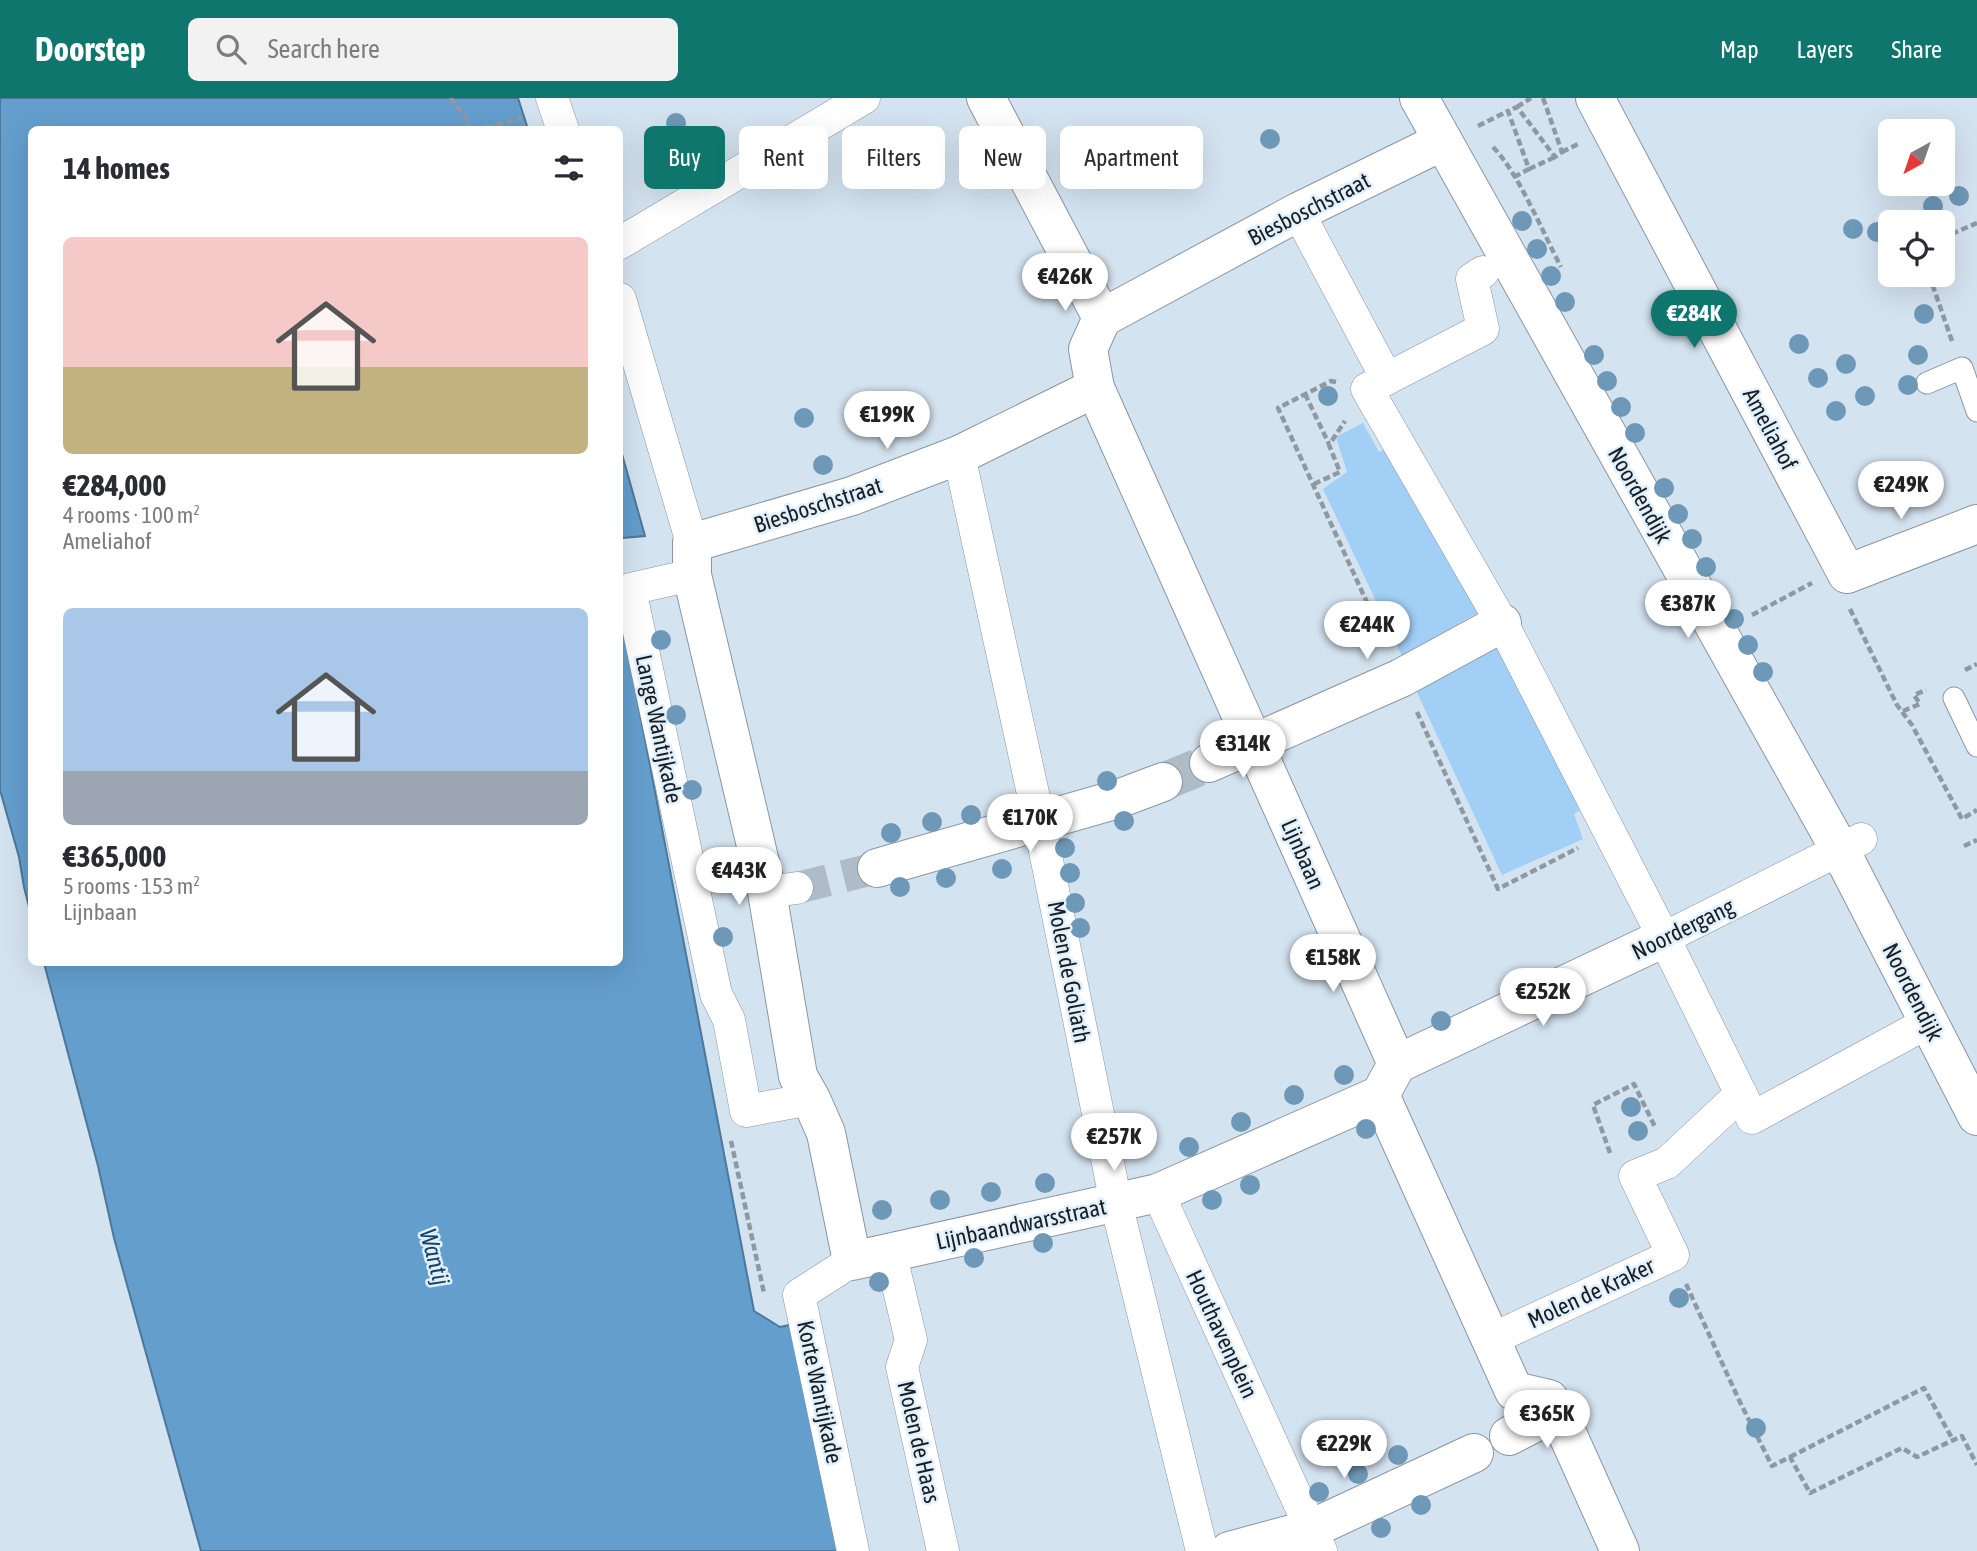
<!DOCTYPE html>
<meta charset="utf-8">
<style>
:root{--surface:#fff;--page:#f2f2f3;--text:#2b2b33;--muted:#7c7c81;--accent:#0f766e}
body{margin:0;font-family:"Asap Condensed",sans-serif;background:var(--page);color:var(--text);height:100vh;display:flex;flex-direction:column;font-size:26px;white-space:nowrap}
*{box-sizing:border-box;margin:0}
p{font-size:23px;color:var(--muted)}
.icon{flex:none;width:38px;height:38px;fill:none;stroke:currentColor;stroke-width:2;stroke-linecap:round;stroke-linejoin:round}
.map{position:relative;flex:1;overflow:hidden}
.details{position:absolute;left:28px;top:28px;width:595px;height:840px;display:flex;flex-direction:column;background:var(--surface);border-radius:10px;box-shadow:0 7px 28px #0002}
.details>*{flex:none}
.top-card{position:absolute;left:644px;top:28px;width:665px;height:63px;display:flex;gap:14px}
.needle{width:46px;rotate:220deg}
.fabs{position:absolute;left:1878px;top:21px;display:grid;gap:14px}
.fabs a{display:grid;place-items:center;width:77px;height:77px;border-radius:10px;background:var(--surface);box-shadow:0 7px 28px #0002;font-size:35px}
.price{position:absolute;translate:-50% -60px;padding:0 16px;border-radius:24px;background:#fff;color:#222;font-size:23px;line-height:46px;filter:drop-shadow(0 2px 4px #0008)}
.price::after{content:'';position:absolute;left:50%;top:42px;width:21px;height:16px;margin-left:-10px;background:inherit;clip-path:polygon(0 0,100% 0,50% 100%)}
.price.active{background:var(--accent);color:#fff}
ul{padding:0;list-style:none}
li{display:grid;align-content:center;gap:14px;height:371px;padding:0 35px}
li span{display:grid;place-items:center;height:217px;border-radius:10px;color:#555}
li>.icon{margin-inline-start:auto}
span .icon{width:126px;height:126px;fill:#fffc;stroke-width:1}
li b{font-size:30px}
h2{display:flex;justify-content:space-between;align-items:center;height:84px;padding:0 35px;font-size:30px}
.chip{padding:0 24px;border-radius:10px;background:var(--surface);box-shadow:0 7px 28px #0002;font-size:24px;line-height:63px}
.chip.active{background:var(--accent);color:#fff}
header{display:flex;align-items:center;gap:42px;box-sizing:border-box;height:98px;padding:0 35px;background:var(--accent);color:#fff}
header strong{font-size:33px}
nav{display:flex;gap:38px;margin-inline-start:auto;font-size:24px}
.search{width:490px;height:63px;background:var(--page);display:flex;align-items:center;gap:18px;box-sizing:border-box;padding:0 24px;border-radius:10px;color:var(--muted);font-size:26px}
.map>svg:first-child{display:block}
.green{fill:#a2cff5}
.water{fill:#639ecd;stroke:#4d789a;stroke-width:2}
.lines{fill:none;stroke-linecap:round;stroke-linejoin:round}
.pedestrian-tunnel{stroke:#afbcc7;stroke-width:32;stroke-dasharray:32 16;stroke-linecap:butt}
.minor-tunnel{stroke:#afbcc7;stroke-width:38;stroke-dasharray:38 19;stroke-linecap:butt}
.service-casing{stroke:#8996a2;stroke-width:23}
.pedestrian-casing{stroke:#8996a2;stroke-width:33}
.minor-casing{stroke:#8996a2;stroke-width:40}
.tertiary-casing{stroke:#8996a2;stroke-width:40}
.path{stroke:#8e99a3;stroke-width:4.5;stroke-dasharray:7 3.5;stroke-linecap:butt}
.service{stroke:#fff;stroke-width:21}
.pedestrian{stroke:#fff;stroke-width:32}
.minor{stroke:#fff;stroke-width:38}
.tertiary{stroke:#fff;stroke-width:38}
.tree{fill:#6e98b7}
.labels{text-anchor:middle;dominant-baseline:central;stroke-width:5;stroke-linejoin:round;paint-order:stroke}
.street-label{font-size:23px;fill:#191e22;stroke:#e1f0fd}
.water-label{font-size:24px;font-style:italic;fill:#174364;stroke:#e1f0fd}
</style>
<header>
<strong>Doorstep</strong>
<div class="search"><svg class="icon" aria-label="search" viewBox="0 0 24 24"><circle cx="10" cy="10" r="6"/><path d="M15 15l6 6"/></svg>Search here</div>
<nav><a>Map</a><a>Layers</a><a>Share</a></nav>
</header>
<div class="map">
<svg width="1977" height="1453" viewBox="0 0 1977 1453">
<rect width="100%" height="100%" fill="#d4e3f0"/>
<g class="green">
<polygon points="1363,325 1379,354 1390,349 1479,514 1402,558 1323,391 1347,374 1336,339"/>
<polygon points="1499,545 1586,709 1574,716 1583,741 1502,777 1415,590"/>
</g>
<g class="water">
<polygon points="0,0 518,0 528,31 32,32 31,817 24,789 19,759 0,692"/>
<polygon points="620,349 645,438 622,440 620,444"/>
<polygon points="620,510 754,1213 780,1229 798,1225 847,1453 201,1453 114,1140 98,1068 44,865 620,864"/>
</g>
<g class="lines">
<polyline class="pedestrian-tunnel" points="797,790 877,770"/>
<polyline class="minor-tunnel" points="1163,684 1209,665"/>
<defs>
<g id="service">
<polyline points="1927,285 1962,270 1977,313"/>
<polyline points="1954,600 1977,648"/>
</g>
<g id="pedestrian">
<polyline points="552,0 563,32"/>
<polyline points="1298,114 1387,281"/>
<polyline points="620,145 864,0"/>
<polyline points="1483,174 1472,181 1483,231 1367,291 1502,525 1664,840 1741,996 1667,1065 1635,1078 1673,1157 1492,1241"/>
<polyline points="620,201 692,445"/>
<polyline points="959,357 1039,723 1116,1105 1202,1453"/>
<polyline points="692,477 630,491 716,896 729,922 746,1013 811,1001"/>
<polyline points="767,794 797,790"/>
<polyline points="1664,840 1861,741"/>
<polyline points="1741,996 1752,1020 1912,933"/>
<polyline points="1158,1095 1321,1453"/>
<polyline points="890,1154 911,1242 902,1269 943,1453"/>
<polyline points="852,1163 799,1197 853,1453"/>
</g>
<g id="minor">
<polyline points="986,0 1102,220"/>
<polyline points="1595,0 1847,476 1977,426"/>
<polyline points="1102,220 1088,251 1095,290 1397,966 1380,997 1514,1293 1549,1301 1557,1313 1620,1453"/>
<polyline points="1102,220 1298,114 1443,43"/>
<polyline points="1095,290 959,357 852,398 692,445 692,477 767,794 798,978 811,1001 826,1035 852,1163 1158,1095 1380,997"/>
<polyline points="1209,665 1401,580 1502,525"/>
<polyline points="877,770 1118,701 1163,684"/>
<polyline points="1397,966 1664,840"/>
<polyline points="1509,1338 1557,1313"/>
<polyline points="1229,1453 1311,1431 1474,1355"/>
</g>
<polyline id="tertiary" points="1419,0 1840,752 1977,1018"/>
</defs>
<use href="#service" class="service-casing"/>
<use href="#pedestrian" class="pedestrian-casing"/>
<use href="#minor" class="minor-casing"/>
<use href="#tertiary" class="tertiary-casing"/>
<g class="path">
<polyline points="450,0 466,20 470,32"/>
<polyline points="1517,9 1531,0"/>
<polyline points="1478,28 1508,13"/>
<polyline points="476,32 522,20"/>
<path d="M 1493,49 C 1518,74 1543,135 1561,169"/>
<polyline points="1562,54 1578,46"/>
<polyline points="1529,71 1555,59"/>
<polyline points="1514,79 1529,71 1508,13 1517,9 1555,59 1562,54 1543,0"/>
<polyline points="1942,140 1977,125"/>
<polyline points="1929,177 1952,243"/>
<polyline points="1336,284 1331,283 1278,310 1386,546"/>
<polyline points="1305,296 1329,346"/>
<polyline points="1314,386 1340,374 1329,347 1345,323"/>
<polyline points="1850,511 1897,607 1912,627 1962,721 1977,712"/>
<polyline points="1752,517 1812,485"/>
<polyline points="1965,572 1977,566"/>
<polyline points="1903,613 1920,606 1914,597 1926,592"/>
<polyline points="1417,614 1498,791 1578,750"/>
<polyline points="1964,748 1977,742"/>
<polyline points="731,1043 764,1195"/>
<polyline points="1610,1055 1593,1007 1634,986 1655,1029"/>
<polyline points="1686,1186 1739,1302 1772,1368 1790,1359 1810,1395 1902,1350 1917,1359 1962,1338 1977,1367"/>
<polyline points="1790,1359 1924,1290 1953,1342"/>
</g>
<use href="#service" class="service"/>
<use href="#pedestrian" class="pedestrian"/>
<use href="#minor" class="minor"/>
<use href="#tertiary" class="tertiary"/>
</g>
<g class="tree">
<circle cx="676" cy="25" r="10"/>
<circle cx="1270" cy="41" r="10"/>
<circle cx="1959" cy="98" r="10"/>
<circle cx="1933" cy="108" r="10"/>
<circle cx="1522" cy="123" r="10"/>
<circle cx="1853" cy="131" r="10"/>
<circle cx="1877" cy="134" r="10"/>
<circle cx="1537" cy="151" r="10"/>
<circle cx="1551" cy="178" r="10"/>
<circle cx="1565" cy="204" r="10"/>
<circle cx="1924" cy="216" r="10"/>
<circle cx="1799" cy="246" r="10"/>
<circle cx="1594" cy="257" r="10"/>
<circle cx="1918" cy="257" r="10"/>
<circle cx="1846" cy="266" r="10"/>
<circle cx="1818" cy="280" r="10"/>
<circle cx="1607" cy="283" r="10"/>
<circle cx="1908" cy="287" r="10"/>
<circle cx="1328" cy="298" r="10"/>
<circle cx="1865" cy="298" r="10"/>
<circle cx="1621" cy="309" r="10"/>
<circle cx="1836" cy="313" r="10"/>
<circle cx="804" cy="320" r="10"/>
<circle cx="1635" cy="335" r="10"/>
<circle cx="823" cy="367" r="10"/>
<circle cx="1664" cy="390" r="10"/>
<circle cx="1678" cy="416" r="10"/>
<circle cx="1692" cy="441" r="10"/>
<circle cx="1706" cy="469" r="10"/>
<circle cx="1734" cy="521" r="10"/>
<circle cx="661" cy="542" r="10"/>
<circle cx="1748" cy="547" r="10"/>
<circle cx="1763" cy="574" r="10"/>
<circle cx="676" cy="617" r="10"/>
<circle cx="1107" cy="683" r="10"/>
<circle cx="692" cy="692" r="10"/>
<circle cx="1015" cy="708" r="10"/>
<circle cx="971" cy="717" r="10"/>
<circle cx="1124" cy="723" r="10"/>
<circle cx="932" cy="724" r="10"/>
<circle cx="891" cy="735" r="10"/>
<circle cx="1065" cy="750" r="10"/>
<circle cx="708" cy="768" r="10"/>
<circle cx="1002" cy="771" r="10"/>
<circle cx="1070" cy="775" r="10"/>
<circle cx="946" cy="780" r="10"/>
<circle cx="900" cy="789" r="10"/>
<circle cx="1075" cy="805" r="10"/>
<circle cx="1080" cy="830" r="10"/>
<circle cx="723" cy="839" r="10"/>
<circle cx="1441" cy="923" r="10"/>
<circle cx="1344" cy="977" r="10"/>
<circle cx="1294" cy="997" r="10"/>
<circle cx="1631" cy="1009" r="10"/>
<circle cx="1241" cy="1024" r="10"/>
<circle cx="1366" cy="1031" r="10"/>
<circle cx="1638" cy="1033" r="10"/>
<circle cx="1189" cy="1049" r="10"/>
<circle cx="1045" cy="1085" r="10"/>
<circle cx="1250" cy="1087" r="10"/>
<circle cx="991" cy="1094" r="10"/>
<circle cx="940" cy="1102" r="10"/>
<circle cx="1212" cy="1102" r="10"/>
<circle cx="882" cy="1112" r="10"/>
<circle cx="1043" cy="1145" r="10"/>
<circle cx="974" cy="1160" r="10"/>
<circle cx="879" cy="1184" r="10"/>
<circle cx="1679" cy="1200" r="10"/>
<circle cx="1756" cy="1330" r="10"/>
<circle cx="1398" cy="1357" r="10"/>
<circle cx="1358" cy="1376" r="10"/>
<circle cx="1319" cy="1394" r="10"/>
<circle cx="1421" cy="1407" r="10"/>
<circle cx="1381" cy="1430" r="10"/>
</g>
<g class="labels">
<g class="street-label">
<text transform="translate(1309 111) rotate(-27)">Biesboschstraat</text>
<text transform="translate(1770 331) rotate(62)">Ameliahof</text>
<text transform="translate(1640 397) rotate(61)">Noordendijk</text>
<text transform="translate(818 407) rotate(-18)">Biesboschstraat</text>
<text transform="translate(659 631) rotate(78)">Lange Wantijkade</text>
<text transform="translate(1303 756) rotate(66)">Lijnbaan</text>
<text transform="translate(1683 831) rotate(-26)">Noordergang</text>
<text transform="translate(1069 874) rotate(79)">Molen de Goliath</text>
<text transform="translate(1913 894) rotate(63)">Noordendijk</text>
<text transform="translate(1021 1126) rotate(-12)">Lijnbaandwarsstraat</text>
<text transform="translate(1591 1195) rotate(-25)">Molen de Kraker</text>
<text transform="translate(1222 1236) rotate(65)">Houthavenplein</text>
<text transform="translate(820 1294) rotate(78)">Korte Wantijkade</text>
<text transform="translate(919 1344) rotate(77)">Molen de Haas</text>
</g>
<g class="water-label">
<text transform="translate(435 1159) rotate(75)">Wantij</text>
</g>
</g>
</svg>
<div class="fabs">
<a><svg class="needle" viewBox="-14 -14 28 28"><path d="M0-13l5 13h-10z" fill="#e53935"/><path d="M0 13l5-13h-10z" fill="#7c7c81"/></svg></a>
<a><svg class="icon" aria-label="locate" viewBox="0 0 24 24"><circle cx="12" cy="12" r="6"/><path d="M12 2v4M12 18v4M2 12h4M18 12h4"/></svg></a>
</div>
<b class="price" style="left:1065px;top:215px">€426K</b>
<b class="price active" style="left:1694px;top:252px">€284K</b>
<b class="price" style="left:887px;top:353px">€199K</b>
<b class="price" style="left:1901px;top:423px">€249K</b>
<b class="price" style="left:1688px;top:542px">€387K</b>
<b class="price" style="left:1367px;top:563px">€244K</b>
<b class="price" style="left:1243px;top:682px">€314K</b>
<b class="price" style="left:1030px;top:756px">€170K</b>
<b class="price" style="left:739px;top:809px">€443K</b>
<b class="price" style="left:1333px;top:896px">€158K</b>
<b class="price" style="left:1543px;top:930px">€252K</b>
<b class="price" style="left:1114px;top:1075px">€257K</b>
<b class="price" style="left:1547px;top:1352px">€365K</b>
<b class="price" style="left:1344px;top:1382px">€229K</b>
<div class="top-card">
<a class="chip active">Buy</a>
<a class="chip">Rent</a>
<a class="chip">Filters</a>
<a class="chip">New</a>
<a class="chip">Apartment</a>
</div>
<section class="details">
<h2>14 homes<svg class="icon" aria-label="filters" viewBox="0 0 24 24"><path d="M4 7h16M4 17h16"/><circle cx="9" cy="7" r="2"/><circle cx="15" cy="17" r="2"/></svg></h2>
<ul>
<li><span style="background:linear-gradient(#f6c9c9 60%,#c2b280 0)"><svg class="icon" aria-label="home" viewBox="0 0 24 24"><path d="M3 11l9-7 9 7M6 9v11h12V9"/></svg></span><div><b>€284,000</b><p>4 rooms · 100 m²</p><p>Ameliahof</p></div></li>
<li><span style="background:linear-gradient(#a9c7e8 75%,#9aa5b1 0)"><svg class="icon" aria-label="home" viewBox="0 0 24 24"><path d="M3 11l9-7 9 7M6 9v11h12V9"/></svg></span><div><b>€365,000</b><p>5 rooms · 153 m²</p><p>Lijnbaan</p></div></li>
</ul>
</section>
</div>
